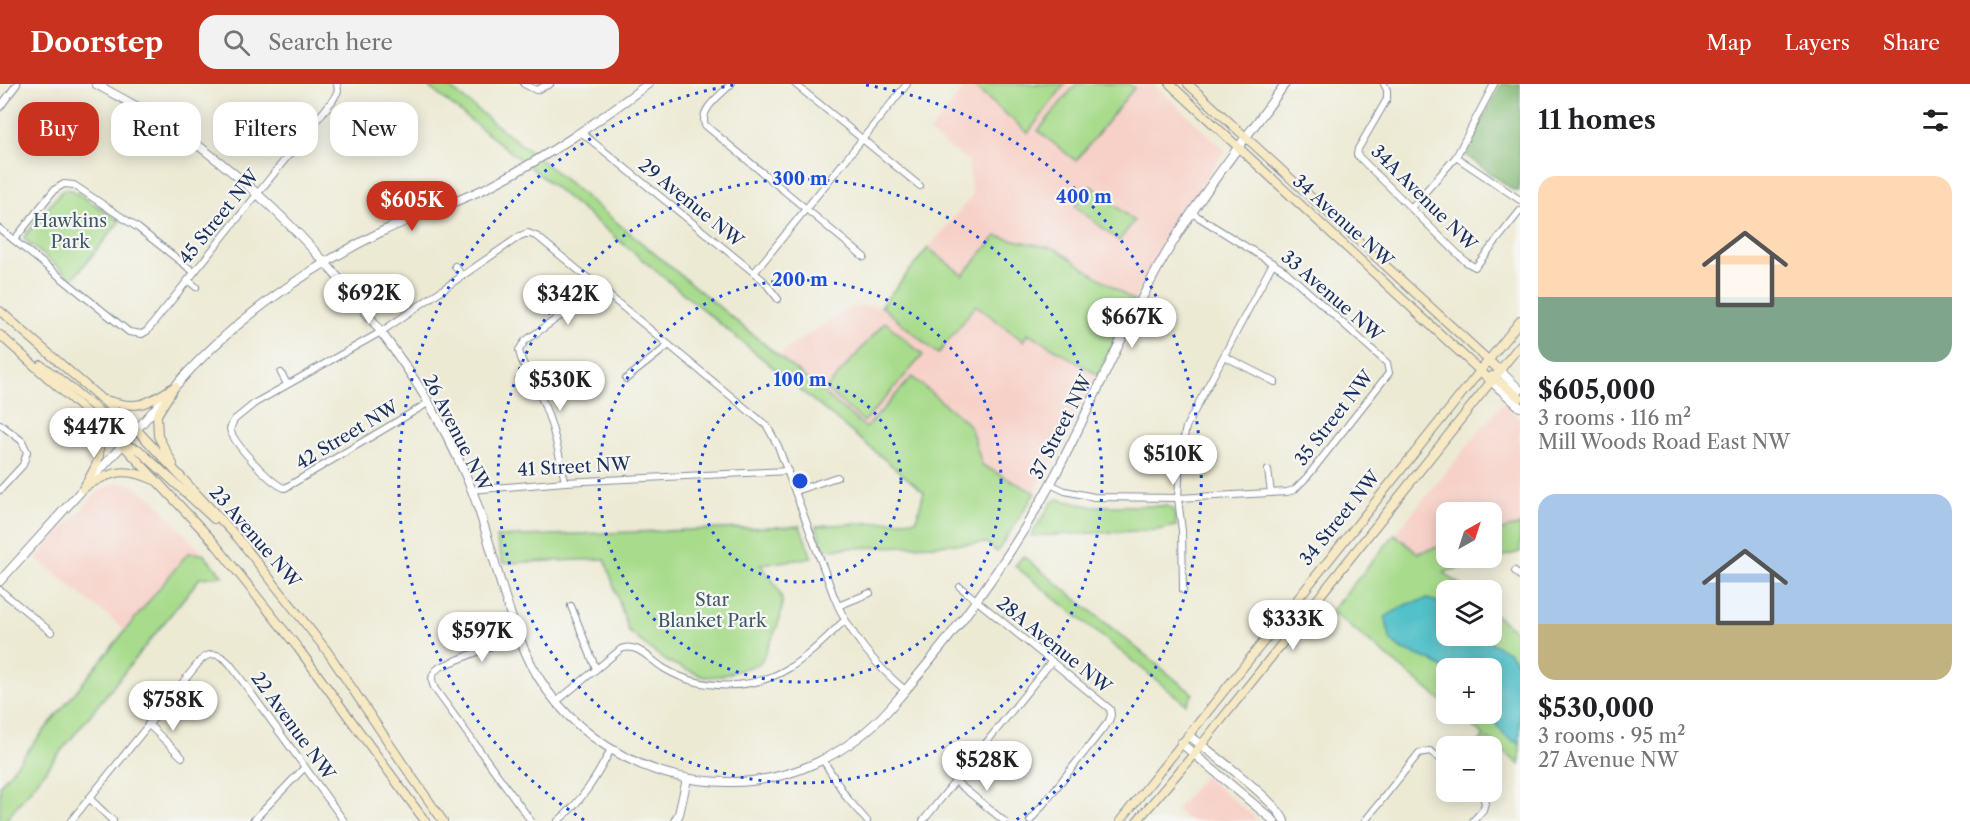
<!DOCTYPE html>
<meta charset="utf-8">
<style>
:root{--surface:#fff;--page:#f2f2f2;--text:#202124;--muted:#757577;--accent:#c8321e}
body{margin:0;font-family:"Libre Caslon Text",serif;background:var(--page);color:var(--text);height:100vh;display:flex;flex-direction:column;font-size:22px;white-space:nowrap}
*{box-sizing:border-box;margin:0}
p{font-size:20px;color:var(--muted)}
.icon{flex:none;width:33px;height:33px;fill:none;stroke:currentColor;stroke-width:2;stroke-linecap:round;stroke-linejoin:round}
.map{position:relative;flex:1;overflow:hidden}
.drawer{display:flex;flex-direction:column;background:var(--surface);width:450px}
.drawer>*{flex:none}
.banner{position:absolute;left:18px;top:18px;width:570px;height:54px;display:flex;gap:12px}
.needle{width:39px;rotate:39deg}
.controls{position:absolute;left:1436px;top:418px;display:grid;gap:12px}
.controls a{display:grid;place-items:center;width:66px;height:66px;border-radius:12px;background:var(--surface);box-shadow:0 3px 15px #0003;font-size:30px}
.price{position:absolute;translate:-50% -51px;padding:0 14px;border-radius:21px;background:#fff;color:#222;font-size:20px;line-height:39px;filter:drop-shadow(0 2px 3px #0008)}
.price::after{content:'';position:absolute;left:50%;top:36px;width:18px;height:14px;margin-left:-9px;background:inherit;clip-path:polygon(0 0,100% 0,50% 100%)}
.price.selected{background:var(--accent);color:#fff}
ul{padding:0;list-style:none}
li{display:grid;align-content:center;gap:12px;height:318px;padding:0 18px}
li span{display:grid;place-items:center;height:186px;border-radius:18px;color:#555}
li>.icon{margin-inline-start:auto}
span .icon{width:108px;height:108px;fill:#fffc;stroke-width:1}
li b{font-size:26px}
h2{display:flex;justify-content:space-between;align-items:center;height:72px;padding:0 18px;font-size:26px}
.chip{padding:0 21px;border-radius:18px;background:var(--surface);box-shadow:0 3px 15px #0003;font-size:21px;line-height:54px}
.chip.selected{background:var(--accent);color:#fff}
header{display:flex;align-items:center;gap:36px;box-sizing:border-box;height:84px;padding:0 30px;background:var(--accent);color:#fff}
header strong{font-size:28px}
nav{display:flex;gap:33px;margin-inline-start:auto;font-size:21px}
.search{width:420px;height:54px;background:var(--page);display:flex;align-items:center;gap:15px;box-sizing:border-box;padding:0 21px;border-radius:18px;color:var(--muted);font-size:22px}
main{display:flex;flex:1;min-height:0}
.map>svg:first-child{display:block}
.built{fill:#f7d1c8}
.green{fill:#a8dc8c;stroke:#628675;stroke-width:1.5}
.forest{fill:#86bc78;stroke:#50766b;stroke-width:1.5}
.water{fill:#53c1c9;stroke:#377894;stroke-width:1.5}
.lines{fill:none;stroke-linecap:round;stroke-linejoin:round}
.minor-casing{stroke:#848c99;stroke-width:8}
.tertiary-casing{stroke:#848c99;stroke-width:10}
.secondary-casing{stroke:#848c99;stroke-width:10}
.minor{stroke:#fff;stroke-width:6}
.tertiary{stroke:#fff;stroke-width:8}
.secondary{stroke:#f6e9c3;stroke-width:8}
.ring{fill:none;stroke:#1d4ed8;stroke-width:3;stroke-dasharray:3 6}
.labels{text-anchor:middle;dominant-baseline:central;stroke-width:4.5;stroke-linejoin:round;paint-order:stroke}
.street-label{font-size:18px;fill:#1b2f5e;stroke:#f6f6f2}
.park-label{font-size:18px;fill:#3e5a6a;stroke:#f6f6f2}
.centre{fill:#1d4ed8;stroke:#f6f6f2;stroke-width:3}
.ring-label{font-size:18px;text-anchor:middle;font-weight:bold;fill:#1d4ed8;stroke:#f6f6f2;stroke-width:4.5;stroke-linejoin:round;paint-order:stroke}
</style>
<header>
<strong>Doorstep</strong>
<div class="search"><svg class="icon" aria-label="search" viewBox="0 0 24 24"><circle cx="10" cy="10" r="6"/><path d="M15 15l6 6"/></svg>Search here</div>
<nav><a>Map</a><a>Layers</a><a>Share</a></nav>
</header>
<main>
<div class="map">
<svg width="1520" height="737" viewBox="0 0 1520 737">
<rect width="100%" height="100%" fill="#f6f6f2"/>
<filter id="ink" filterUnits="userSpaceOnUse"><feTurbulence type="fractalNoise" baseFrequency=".0167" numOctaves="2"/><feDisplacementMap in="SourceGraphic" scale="12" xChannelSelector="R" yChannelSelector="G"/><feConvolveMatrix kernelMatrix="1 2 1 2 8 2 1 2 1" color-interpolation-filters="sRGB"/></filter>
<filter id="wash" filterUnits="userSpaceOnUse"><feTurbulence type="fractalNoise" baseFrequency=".008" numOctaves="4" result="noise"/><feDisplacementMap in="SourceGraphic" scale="24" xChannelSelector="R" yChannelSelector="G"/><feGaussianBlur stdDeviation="1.35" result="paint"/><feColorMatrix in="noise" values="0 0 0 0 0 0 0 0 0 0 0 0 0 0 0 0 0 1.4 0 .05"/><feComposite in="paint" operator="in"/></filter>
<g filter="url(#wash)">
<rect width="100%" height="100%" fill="#edead4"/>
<g class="built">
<polygon points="967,0 971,0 1028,49 1065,0 1153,0 1225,66 1161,165 1134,217 1056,165 996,152 963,192 928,164 972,112 968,77 929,49"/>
<polygon points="976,221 1023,256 1028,249 1098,291 1035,409 982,381 966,338 911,293 866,344 778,271 849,223 881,222 938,269"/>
<polygon points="1503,319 1520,334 1520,441 1491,449 1491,429 1446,429 1446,461 1417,469 1395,450"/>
<polygon points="118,398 135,402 154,416 203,470 188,470 126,547 36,474 100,406"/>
<polygon points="1204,692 1232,715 1259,737 1189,737 1176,726"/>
</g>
<g class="green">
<polygon points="425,0 445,0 552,85 866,344 912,293 966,338 971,345 982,381 1035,409 997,468 987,459 824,465 816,442 916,436 924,408 541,92"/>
<polygon points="971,0 1065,0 1028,49"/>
<polygon points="1076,0 1129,0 1134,4 1076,77 1038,47"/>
<polygon points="1091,102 1134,137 1119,157 1075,122"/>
<polygon points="65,105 72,106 120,137 73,195 25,156 24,153 61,108"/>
<polygon points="996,152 1056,165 1134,217 1098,291 1028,249 1023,257 976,221 938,270 881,222 928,164 963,191"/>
<polygon points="885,238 923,271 864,338 826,305"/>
<path d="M 1058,415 L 1089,422 L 1166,422 C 1176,424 1175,434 1176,442 L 1157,446 L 1031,452 L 1052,418 Z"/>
<polygon points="1520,441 1520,468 1444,488 1467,507 1446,507 1446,552 1491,552 1491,527 1520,551 1520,681 1488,655 1481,663 1475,663 1484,652 1458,630 1491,630 1491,585 1446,585 1446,620 1331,527 1395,450 1417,469 1446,461 1446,474 1491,474 1491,449"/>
<path d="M 800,442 L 812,474 L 760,480 C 768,490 780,504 782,517 C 784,535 767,564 760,580 L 720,592 L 704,593 L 666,577 L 629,548 L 605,475 L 503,479 L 496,453 Z"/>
<polygon points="188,469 203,470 223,492 200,494 5,737 0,737 0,701"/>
<polygon points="1023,472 1193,610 1186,620 1015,482"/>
</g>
<polygon class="forest" points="1501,0 1520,0 1519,107 1513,106 1464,70"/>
<polygon class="water" points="1427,515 1446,520 1446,552 1480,552 1510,569 1520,583 1520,660 1506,653 1488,630 1491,630 1491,585 1446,586 1432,577 1401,565 1391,557 1385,533 1407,520"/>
</g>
<g filter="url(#ink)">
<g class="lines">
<defs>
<g id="minor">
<polyline points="524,0 536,6 550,0"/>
<path d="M 731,0 C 721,11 699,25 705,41 L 864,173"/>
<polyline points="795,0 920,102"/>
<polyline points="1384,0 1387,6 1387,15 1358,65 1357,71 1466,178 1475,183 1477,181 1520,127"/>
<polyline points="0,23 17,0"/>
<polyline points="582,49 763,196 778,215"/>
<polyline points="1456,73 1520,116"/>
<polyline points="1411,124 1456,73 1494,0"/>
<polyline points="0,145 129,248 142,250 147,247 333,16 338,7 337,0"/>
<polyline points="14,156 54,106 64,100 74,101 138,144 194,188"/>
<polyline points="455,182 462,192"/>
<polyline points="754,189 907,0"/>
<polyline points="188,196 196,203"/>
<polyline points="1224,272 1275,298"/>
<polyline points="281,289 287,300"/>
<polyline points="626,295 669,261"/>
<path d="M 428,319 L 285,404 C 272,401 233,359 230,345 L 234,336 L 255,319 L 381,248 L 520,152 L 528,149 L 538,153 L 767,342 L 778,362 L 835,515 C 851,552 874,580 905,606"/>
<polyline points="0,340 22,357 27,368 23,381 0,406"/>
<polyline points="1268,386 1271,409"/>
<path d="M 565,398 C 559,369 553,340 541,313 C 535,298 521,282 519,266 L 525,257 L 600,204"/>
<polyline points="1050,400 1065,407 1094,413 1178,414 1287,408 1294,406 1307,393 1389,289 1387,279 1285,187 1192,129"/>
<polyline points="471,406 565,398 788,387"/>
<polyline points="795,407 837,393"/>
<polyline points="1515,487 1520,492"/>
<polyline points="960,503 1110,625 1111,631 1109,637 1030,737"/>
<polyline points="0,506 51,548"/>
<polyline points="1183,506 1182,447 1178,414 1180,374 1186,343 1273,179"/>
<polyline points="571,522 596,585"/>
<polyline points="838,522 870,509"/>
<path d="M 519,551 L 440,583 C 431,589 430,596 435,605 L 531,737"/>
<path d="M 556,618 L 621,565 C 638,558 651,577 665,585 C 702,607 752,607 789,584 C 810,571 827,553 845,536"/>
<polyline points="148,640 182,673"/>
<polyline points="823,676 847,714 867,737"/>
<polyline points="955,697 1004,737"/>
<polyline points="89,714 113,737"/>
<path d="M 71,737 L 200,577 C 210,567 220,569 230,580 L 344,737"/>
<polyline points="253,737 305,683"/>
<path d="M 558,737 C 582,717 597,693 611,665"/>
<polyline points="923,737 1052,577"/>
<polyline points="1365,737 1419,669 1430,667 1446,679"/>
<polyline points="1473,737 1483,726 1485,719 1481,708"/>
</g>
<g id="tertiary">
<path d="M 96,0 C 124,16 153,30 179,48 C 262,104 337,185 394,266 C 426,310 453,359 473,409 C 492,460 502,515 524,565 C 559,647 641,698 729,698 C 790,699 850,669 890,624 C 951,555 1008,478 1052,397 C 1090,326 1120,252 1159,182 C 1195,117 1242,60 1285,0"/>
<polyline points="1500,287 1520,306"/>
<polyline points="1492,298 1520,323"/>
<path d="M 171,307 C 228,240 304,186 383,147 C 417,131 454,120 488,103 C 547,73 594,40 648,0"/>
<polyline points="0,497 163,316"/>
<path d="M 1188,651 C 1208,666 1277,717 1284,737"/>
<polyline points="1181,659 1274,737"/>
<polyline points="675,737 679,730 687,695"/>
</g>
<g id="secondary">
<polyline points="1170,0 1492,298"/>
<polyline points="1188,0 1500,287"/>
<polyline points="0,227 137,346 238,454 327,567 403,680 443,737"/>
<polyline points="0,251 123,361 212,456 298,564 425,737"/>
<polyline points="41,281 56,292 117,342 137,346"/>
<polyline points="1492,292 1520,314"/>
<path d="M 106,316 C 136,326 146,321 172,304"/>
<polyline points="123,361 138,365 214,435"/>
<polyline points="173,380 158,352 157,331 175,302"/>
<path d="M 85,403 C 112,387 125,383 154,396"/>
<path d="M 83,405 C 103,370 105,369 87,332"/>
<polyline points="1120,737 1520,237"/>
<polyline points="1137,737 1194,670 1520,261"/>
</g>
</defs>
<use href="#minor" class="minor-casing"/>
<use href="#tertiary" class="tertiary-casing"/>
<use href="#secondary" class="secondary-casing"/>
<use href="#minor" class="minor"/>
<use href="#tertiary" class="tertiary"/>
<use href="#secondary" class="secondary"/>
</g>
</g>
<g class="ring">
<circle cx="800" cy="397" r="101"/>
<circle cx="800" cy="397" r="201"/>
<circle cx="800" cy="397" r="302"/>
<path d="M584 736A402 402 0 0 1 734 1M866 1A402 402 0 0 1 1016 736"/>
</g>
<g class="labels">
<g class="street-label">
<text transform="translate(1424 114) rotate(45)">34A Avenue NW</text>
<text transform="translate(691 119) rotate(39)">29 Avenue NW</text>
<text transform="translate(219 133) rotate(-51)">45 Street NW</text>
<text transform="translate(1343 137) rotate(42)">34 Avenue NW</text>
<text transform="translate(1332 212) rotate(41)">33 Avenue NW</text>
<text transform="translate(1334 334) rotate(-52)">35 Street NW</text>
<text transform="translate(1061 343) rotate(-63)">37 Street NW</text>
<text transform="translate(457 349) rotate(63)">26 Avenue NW</text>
<text transform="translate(347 351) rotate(-31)">42 Street NW</text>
<text transform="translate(574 383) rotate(-3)">41 Street NW</text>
<text transform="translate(1340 434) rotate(-51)">34 Street NW</text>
<text transform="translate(255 453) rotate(49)">23 Avenue NW</text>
<text transform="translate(1054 561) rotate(39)">28A Avenue NW</text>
<text transform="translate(293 642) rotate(54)">22 Avenue NW</text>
</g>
<g class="park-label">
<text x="70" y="137">Hawkins<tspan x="70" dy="21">Park</tspan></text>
<text x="712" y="516">Star<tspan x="712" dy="21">Blanket Park</tspan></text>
</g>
</g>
<circle cx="800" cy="397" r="9" class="centre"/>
<g class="ring-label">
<text x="800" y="101">300 m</text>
<text x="1084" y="119">400 m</text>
<text x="800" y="202">200 m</text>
<text x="800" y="302">100 m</text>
</g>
</svg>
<div class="controls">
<a><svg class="needle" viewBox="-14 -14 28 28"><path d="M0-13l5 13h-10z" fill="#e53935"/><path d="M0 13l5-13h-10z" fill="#757577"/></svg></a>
<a><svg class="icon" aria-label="layers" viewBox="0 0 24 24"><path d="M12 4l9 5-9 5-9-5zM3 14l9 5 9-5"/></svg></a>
<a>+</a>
<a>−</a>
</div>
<b class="price selected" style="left:412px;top:148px">$605K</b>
<b class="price" style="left:369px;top:241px">$692K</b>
<b class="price" style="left:568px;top:242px">$342K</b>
<b class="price" style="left:1132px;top:265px">$667K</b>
<b class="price" style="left:560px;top:328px">$530K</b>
<b class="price" style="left:94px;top:375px">$447K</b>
<b class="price" style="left:1173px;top:402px">$510K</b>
<b class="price" style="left:1293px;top:567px">$333K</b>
<b class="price" style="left:482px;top:579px">$597K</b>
<b class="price" style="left:173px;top:648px">$758K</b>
<b class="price" style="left:987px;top:708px">$528K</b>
<div class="banner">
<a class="chip selected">Buy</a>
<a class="chip">Rent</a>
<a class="chip">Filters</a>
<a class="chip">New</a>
</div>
</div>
<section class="drawer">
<h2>11 homes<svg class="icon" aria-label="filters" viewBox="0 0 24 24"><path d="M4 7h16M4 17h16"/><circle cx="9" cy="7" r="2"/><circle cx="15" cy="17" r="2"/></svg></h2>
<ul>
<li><span style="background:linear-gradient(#ffd9b3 65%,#7fa58c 0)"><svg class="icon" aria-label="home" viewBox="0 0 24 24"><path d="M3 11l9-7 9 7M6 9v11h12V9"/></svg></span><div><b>$605,000</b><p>3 rooms · 116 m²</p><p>Mill Woods Road East NW</p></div></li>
<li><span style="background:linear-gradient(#a9c7e8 70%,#c2b280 0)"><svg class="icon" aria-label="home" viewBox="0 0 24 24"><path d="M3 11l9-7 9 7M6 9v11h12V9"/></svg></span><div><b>$530,000</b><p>3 rooms · 95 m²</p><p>27 Avenue NW</p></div></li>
</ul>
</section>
</main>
